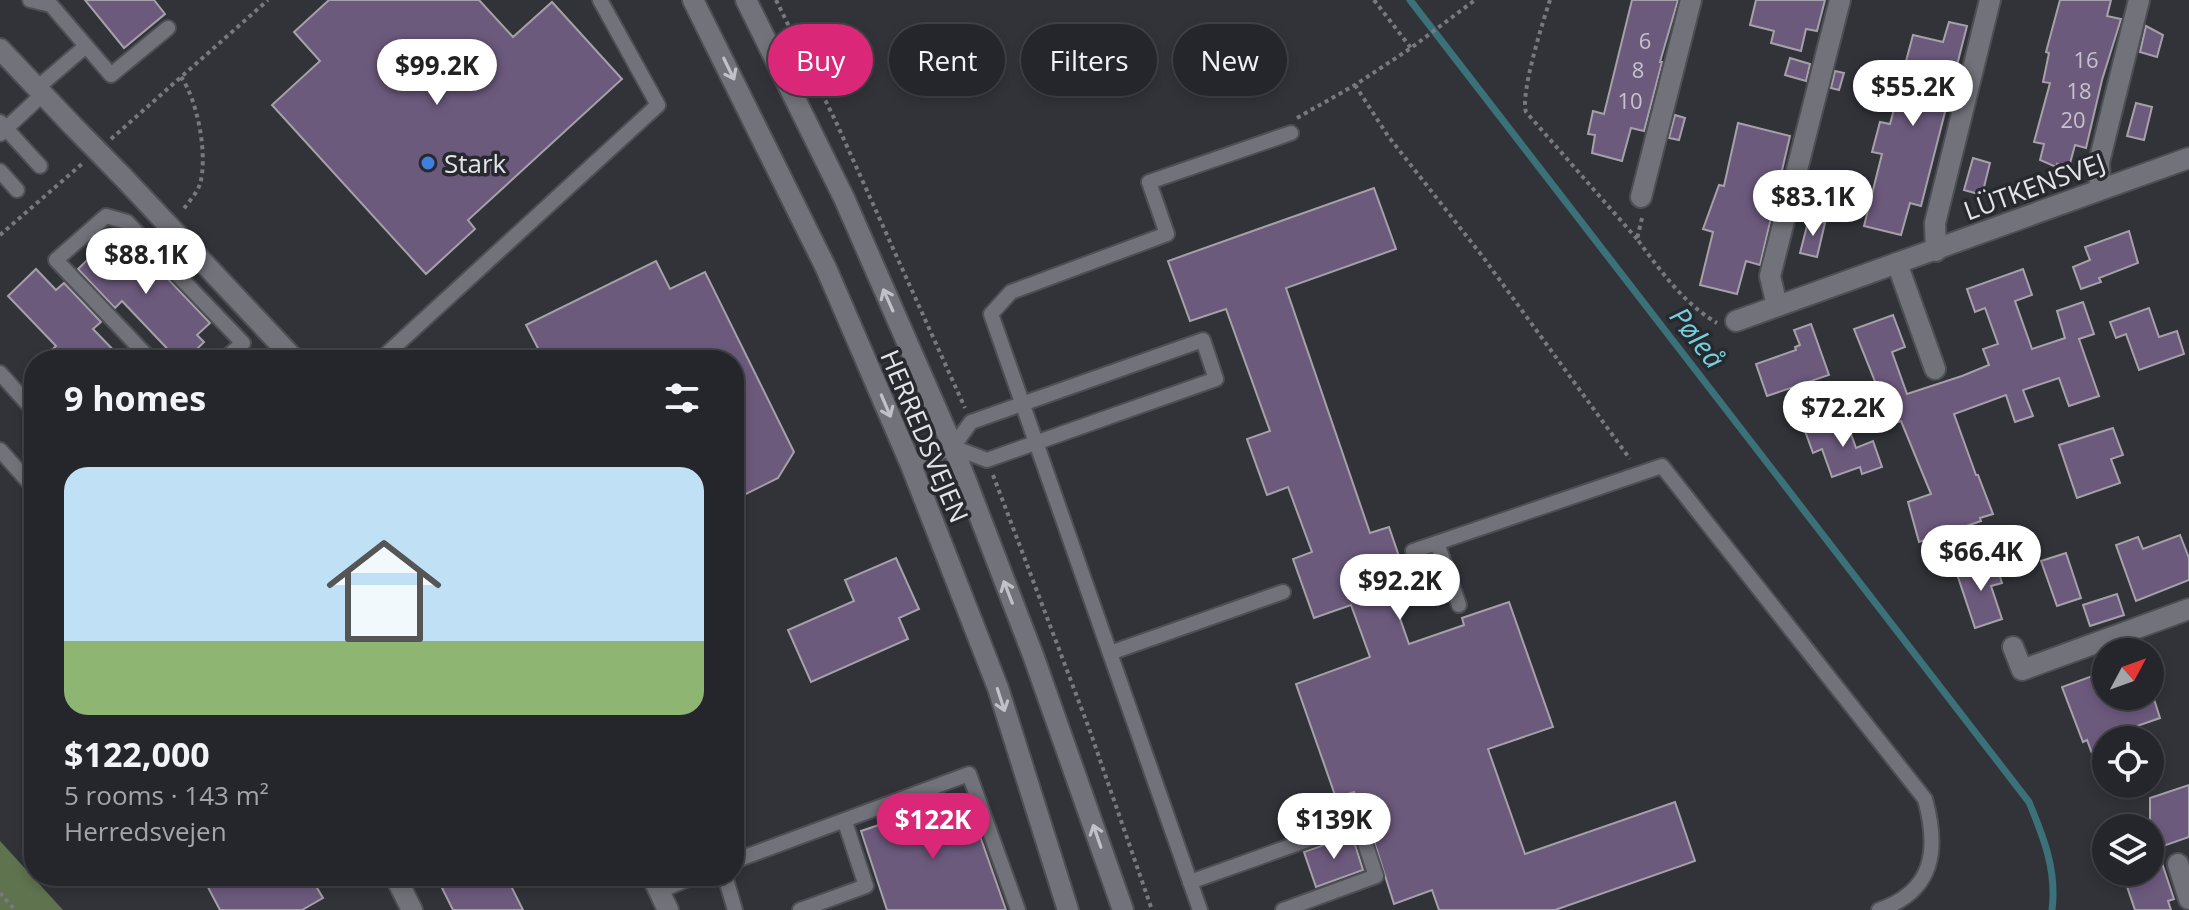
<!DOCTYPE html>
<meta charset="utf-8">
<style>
:root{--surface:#25262b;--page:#2d2e33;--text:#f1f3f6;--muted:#a3a5a9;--line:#424347;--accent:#db2777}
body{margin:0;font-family:"Open Sans",sans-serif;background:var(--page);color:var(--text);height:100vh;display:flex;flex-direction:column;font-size:30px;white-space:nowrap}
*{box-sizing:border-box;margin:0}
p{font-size:26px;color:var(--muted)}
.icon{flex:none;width:44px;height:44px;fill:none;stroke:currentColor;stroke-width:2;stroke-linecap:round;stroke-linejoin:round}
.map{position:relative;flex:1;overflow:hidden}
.details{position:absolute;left:24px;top:350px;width:720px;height:536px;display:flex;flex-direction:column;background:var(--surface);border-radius:32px;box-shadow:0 4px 12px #0003,0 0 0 2px var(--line)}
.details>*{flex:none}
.top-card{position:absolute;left:768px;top:24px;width:760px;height:72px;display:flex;gap:16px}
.needle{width:52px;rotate:49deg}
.buttons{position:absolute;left:2092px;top:638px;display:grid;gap:16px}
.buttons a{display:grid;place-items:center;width:72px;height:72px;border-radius:50%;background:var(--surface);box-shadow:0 4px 12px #0003,0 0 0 2px var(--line);font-size:40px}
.price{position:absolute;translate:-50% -68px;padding:0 18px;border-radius:28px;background:#fff;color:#222;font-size:26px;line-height:52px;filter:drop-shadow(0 2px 4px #0008)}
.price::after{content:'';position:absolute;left:50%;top:48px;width:24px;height:18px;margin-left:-12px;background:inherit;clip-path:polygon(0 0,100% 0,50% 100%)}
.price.current{background:var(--accent);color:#fff}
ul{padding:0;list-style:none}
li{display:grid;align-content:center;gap:16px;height:424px;padding:0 40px}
li span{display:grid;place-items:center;height:248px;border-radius:24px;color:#555}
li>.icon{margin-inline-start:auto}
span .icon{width:144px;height:144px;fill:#fffc;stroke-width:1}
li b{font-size:34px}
h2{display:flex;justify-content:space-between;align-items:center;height:96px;padding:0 40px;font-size:34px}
.chip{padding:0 28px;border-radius:36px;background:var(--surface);box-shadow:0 4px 12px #0003,0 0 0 2px var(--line);font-size:28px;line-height:72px}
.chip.current{background:var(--accent);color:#fff}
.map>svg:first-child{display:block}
.forest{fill:#5f734f}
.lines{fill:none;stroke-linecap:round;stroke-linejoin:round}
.stream{stroke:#3b7179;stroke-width:7}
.building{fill:#6c5a7d;stroke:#a5a1a8;stroke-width:2}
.service-casing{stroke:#4e4f54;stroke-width:18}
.minor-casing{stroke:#4e4f54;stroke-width:24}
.tertiary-casing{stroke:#4e4f54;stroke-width:24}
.path{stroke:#77797e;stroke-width:4;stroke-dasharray:4 4;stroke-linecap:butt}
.service{stroke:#72737a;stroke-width:14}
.minor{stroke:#72737a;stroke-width:20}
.tertiary{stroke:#72737a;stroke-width:20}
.minor-bridge-casing{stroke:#4e4f54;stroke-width:24;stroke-linecap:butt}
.minor-bridge{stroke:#72737a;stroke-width:20}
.oneway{stroke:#c1c2c7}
.shop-dot{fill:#3f7fe0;stroke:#27292e;stroke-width:3}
.labels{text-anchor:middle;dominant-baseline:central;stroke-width:7;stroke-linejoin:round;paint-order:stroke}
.number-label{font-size:22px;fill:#c5c2cd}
.poi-label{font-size:26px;fill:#e3e4e8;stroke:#27292e;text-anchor:start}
.street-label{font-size:26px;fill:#e3e4e8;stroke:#27292e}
.water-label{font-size:28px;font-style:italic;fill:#75d0dd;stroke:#27292e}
</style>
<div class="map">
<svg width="2189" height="910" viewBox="0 0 2189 910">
<rect width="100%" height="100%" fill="#313339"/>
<polygon class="forest" points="0,841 63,910 0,910"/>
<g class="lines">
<path class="stream" d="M 1410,0 L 2029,802 C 2044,838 2057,871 2052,910"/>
</g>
<g class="building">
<polygon points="85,0 154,0 165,14 124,48"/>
<polygon points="329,0 479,0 513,37 552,2 622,79 468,220 475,229 426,274 272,105 320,61 294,32"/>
<polygon points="1632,0 1678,0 1660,62 1662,62 1644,131 1631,128 1622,161 1592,153 1595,135 1588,134 1593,111 1604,114"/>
<polygon points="1756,0 1825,0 1817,31 1806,29 1801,51 1771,43 1774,31 1750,25"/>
<polygon points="2060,0 2111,0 2107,16 2121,19 2102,80 2086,148 2075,145 2069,167 2057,164 2056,167 2040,160 2044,144 2034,142 2050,83 2043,82 2049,53 2046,52"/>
<polygon points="1949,22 1967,26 1921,206 1910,203 1901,235 1864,226 1882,154 1872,152 1880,122 1890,124 1901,83 1891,80 1895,62 1905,65 1913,35 1943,42"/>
<polygon points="2146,26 2163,35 2157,57 2140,52"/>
<polygon points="1790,58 1810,64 1806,81 1785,75"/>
<polygon points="1835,71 1844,73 1839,90 1831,88"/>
<polygon points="2136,103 2152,107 2144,140 2127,136"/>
<polygon points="1675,115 1685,118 1679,140 1669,138"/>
<polygon points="1738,123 1790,136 1760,265 1746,261 1737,294 1700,285 1713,232 1703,229 1719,185 1724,186"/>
<polygon points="1973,158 1990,163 1982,195 1964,190"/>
<polygon points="1374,188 1396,249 1286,288 1370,533 1389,527 1408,583 1390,590 1409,644 1464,625 1462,618 1509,602 1553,727 1488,749 1525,854 1675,802 1695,861 1555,910 1439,910 1432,890 1394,904 1367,819 1362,813 1354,792 1336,798 1296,684 1370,657 1351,605 1314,618 1293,559 1312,552 1288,487 1267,495 1247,439 1270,431 1226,309 1190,321 1168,261"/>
<polygon points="1809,218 1825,223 1817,257 1800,253"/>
<polygon points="2129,231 2138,263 2099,278 2101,282 2081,289 2073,267 2090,260 2085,247"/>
<polygon points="127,236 210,323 197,335 204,342 186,360 178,360 122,301 115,308 78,269 107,241 115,248"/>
<polygon points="656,261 670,289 705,272 794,452 778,478 734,500 734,360 544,360 526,325"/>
<polygon points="36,269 56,290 64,283 101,322 93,329 123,360 41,360 56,346 8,296"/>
<polygon points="2023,269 2032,295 2015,301 2032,349 2065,338 2057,311 2083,302 2094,334 2079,339 2099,396 2069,406 2059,378 2023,390 2033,416 2015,422 2006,395 1954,414 1976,475 1978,475 1993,514 1980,518 1981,521 1919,542 1908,502 1931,494 1901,421 1892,424 1854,329 1893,315 1905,347 1892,352 1907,394 1962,376 1989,365 1983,349 1998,344 1985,308 1975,312 1967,289"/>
<polygon points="2149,308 2159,337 2177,331 2184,354 2139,370 2126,334 2116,338 2110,322"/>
<polygon points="1811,324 1829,375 1767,396 1756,364 1796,350 1795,347 1800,345 1794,330"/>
<polygon points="1845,417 1856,448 1873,441 1882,467 1862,474 1860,467 1832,477 1822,449 1813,453 1805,431"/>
<polygon points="2113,428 2123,455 2111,459 2120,483 2077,498 2059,445"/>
<polygon points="2180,535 2189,558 2189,580 2136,601 2116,545 2138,537 2143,549"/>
<polygon points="2066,553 2081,598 2057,606 2041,561"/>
<polygon points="896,558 919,609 899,618 908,639 811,682 788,630 854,601 845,580"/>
<polygon points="1995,561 2002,583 1991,586 2002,619 1975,628 1957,574"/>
<polygon points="2117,594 2124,615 2090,626 2083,605"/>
<polygon points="2098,674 2106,696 2153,696 2160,718 2134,727 2139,740 2106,740 2104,786 2087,740 2083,742 2062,687"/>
<polygon points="2189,785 2189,837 2157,848 2174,899 2168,901 2171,910 2135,910 2122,872 2150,872 2150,828 2147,820 2150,819 2150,798"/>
<polygon points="966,796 1006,910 887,910 861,831"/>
<polygon points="1352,835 1363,870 1316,887 1304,852"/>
<polygon points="202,876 310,876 323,898 302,910 220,910"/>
<polygon points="466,876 506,876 523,910 453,910 442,888"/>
</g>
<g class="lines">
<defs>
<g id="service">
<polyline points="30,0 51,5 111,75 168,28"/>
<polyline points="37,88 86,46"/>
<polyline points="0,122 40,166"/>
<polyline points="0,134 43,94"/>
<polyline points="0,171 17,190"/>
<polygon points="1203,340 1216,379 987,460 953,447 971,422"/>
<polyline points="151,360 56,260 106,216 127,222 243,343 223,360"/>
<polyline points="380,360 658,105 600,0"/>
<polyline points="0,373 34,411"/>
<polyline points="0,450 34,488"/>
<polyline points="911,465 953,447"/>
<polyline points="1437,543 1459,605"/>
<path d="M 1413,551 L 1662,466 L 1925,799 C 1939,850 1934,891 1879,910"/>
<polyline points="734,631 735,634"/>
<polyline points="1110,653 1283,592"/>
<polyline points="734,861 969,774 1018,910"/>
<polyline points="725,876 735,910"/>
<polyline points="1190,882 1358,822 1376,876 1283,910"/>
<polyline points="660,891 695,876"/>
<polyline points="800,910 866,886 845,822"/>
<polyline points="1200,910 991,314 1011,292 1167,234 1149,182 1291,133"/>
</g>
<g id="minor">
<polyline points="0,49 73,126"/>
<polyline points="123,177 295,360"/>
<polyline points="2100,189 2099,162 2139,0"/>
<polyline points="1641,197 1691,0"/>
<polyline points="1936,251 1935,223 1990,0"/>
<polyline points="1897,263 1935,369"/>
<polyline points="1777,306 1770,276 1840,0"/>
<polyline points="1736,321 2189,158"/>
<polyline points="2013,647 2022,670 2189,609"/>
<polyline points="2178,864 2189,899"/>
<polyline points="395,876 412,910"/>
<polyline points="652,876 668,910"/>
</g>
<g id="tertiary">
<polyline points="693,0 826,268 911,465 998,688 1068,910"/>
<polyline points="746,0 844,198 953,447 1033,655 1123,910"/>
</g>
</defs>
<use href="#service" class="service-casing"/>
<use href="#minor" class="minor-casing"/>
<use href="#tertiary" class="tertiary-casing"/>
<g class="path">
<polyline points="776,0 836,122 965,408"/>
<polyline points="1374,0 1411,48"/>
<path d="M 1550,0 C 1543,21 1520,94 1526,112 L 1637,239"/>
<path d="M 181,77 C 198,101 208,156 200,184 C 197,193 188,203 182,211"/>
<polyline points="1355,85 1388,136 1483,257 1630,459"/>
<polyline points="1297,118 1355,85 1411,48 1475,0"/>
<polyline points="111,139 268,0"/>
<path d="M 1642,218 L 1637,239 C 1660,270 1683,303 1717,323"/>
<polyline points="0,235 83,163"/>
<polyline points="993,475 1090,731 1152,910"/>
<polyline points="0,893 15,910"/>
</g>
<use href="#service" class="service"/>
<use href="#minor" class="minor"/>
<use href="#tertiary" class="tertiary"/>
<defs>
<polyline id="minor-bridge" points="73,126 123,177"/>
</defs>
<use href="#minor-bridge" class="minor-bridge-casing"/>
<use href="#minor-bridge" class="minor-bridge"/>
</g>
<defs><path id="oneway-shaft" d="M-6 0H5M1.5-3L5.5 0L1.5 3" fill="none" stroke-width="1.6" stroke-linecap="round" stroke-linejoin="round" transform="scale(2)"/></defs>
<g class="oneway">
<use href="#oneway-shaft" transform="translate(729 69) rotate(64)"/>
<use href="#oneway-shaft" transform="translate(888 300) rotate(-114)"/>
<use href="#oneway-shaft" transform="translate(886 406) rotate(67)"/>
<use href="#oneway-shaft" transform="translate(1008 592) rotate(-111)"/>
<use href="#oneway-shaft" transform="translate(1001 700) rotate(72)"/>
<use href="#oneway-shaft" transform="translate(1097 836) rotate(-109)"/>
</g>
<circle class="shop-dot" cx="428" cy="163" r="8"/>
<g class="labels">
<g class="number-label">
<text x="1645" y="40">6</text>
<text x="2086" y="59">16</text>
<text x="1638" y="69">8</text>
<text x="2079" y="90">18</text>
<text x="1630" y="100">10</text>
<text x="2073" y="119">20</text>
</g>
<g class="poi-label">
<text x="444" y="163">Stark</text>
</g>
<g class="street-label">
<text transform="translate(2034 186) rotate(-20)">LÜTKENSVEJ</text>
<text transform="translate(925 436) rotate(67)">HERREDSVEJEN</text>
</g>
<g class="water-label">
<text transform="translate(1698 337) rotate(52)">Pøleå</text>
</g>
</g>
</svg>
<div class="buttons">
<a><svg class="needle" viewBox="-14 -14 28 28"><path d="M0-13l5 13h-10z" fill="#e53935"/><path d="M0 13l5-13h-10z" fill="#a3a5a9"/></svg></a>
<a><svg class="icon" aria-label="locate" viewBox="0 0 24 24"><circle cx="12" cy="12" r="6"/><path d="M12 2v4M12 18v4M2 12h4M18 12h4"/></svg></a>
<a><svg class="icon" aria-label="layers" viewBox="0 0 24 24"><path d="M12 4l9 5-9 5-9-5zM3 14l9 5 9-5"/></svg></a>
</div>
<b class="price" style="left:437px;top:107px">$99.2K</b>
<b class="price" style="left:1913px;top:128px">$55.2K</b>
<b class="price" style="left:1813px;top:238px">$83.1K</b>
<b class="price" style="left:146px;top:296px">$88.1K</b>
<b class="price" style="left:1843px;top:449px">$72.2K</b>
<b class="price" style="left:1981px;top:593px">$66.4K</b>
<b class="price" style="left:1400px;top:622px">$92.2K</b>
<b class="price current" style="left:933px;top:861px">$122K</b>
<b class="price" style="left:1334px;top:861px">$139K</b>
<div class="top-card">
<a class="chip current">Buy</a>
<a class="chip">Rent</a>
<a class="chip">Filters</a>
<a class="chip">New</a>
</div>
<section class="details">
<h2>9 homes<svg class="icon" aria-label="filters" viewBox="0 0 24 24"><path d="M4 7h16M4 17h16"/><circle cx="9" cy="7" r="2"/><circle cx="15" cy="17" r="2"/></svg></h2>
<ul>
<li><span style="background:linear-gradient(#bfe0f5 70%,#8fb573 0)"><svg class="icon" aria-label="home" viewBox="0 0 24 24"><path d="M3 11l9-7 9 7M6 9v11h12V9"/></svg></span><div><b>$122,000</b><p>5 rooms · 143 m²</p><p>Herredsvejen</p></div></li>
</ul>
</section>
</div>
